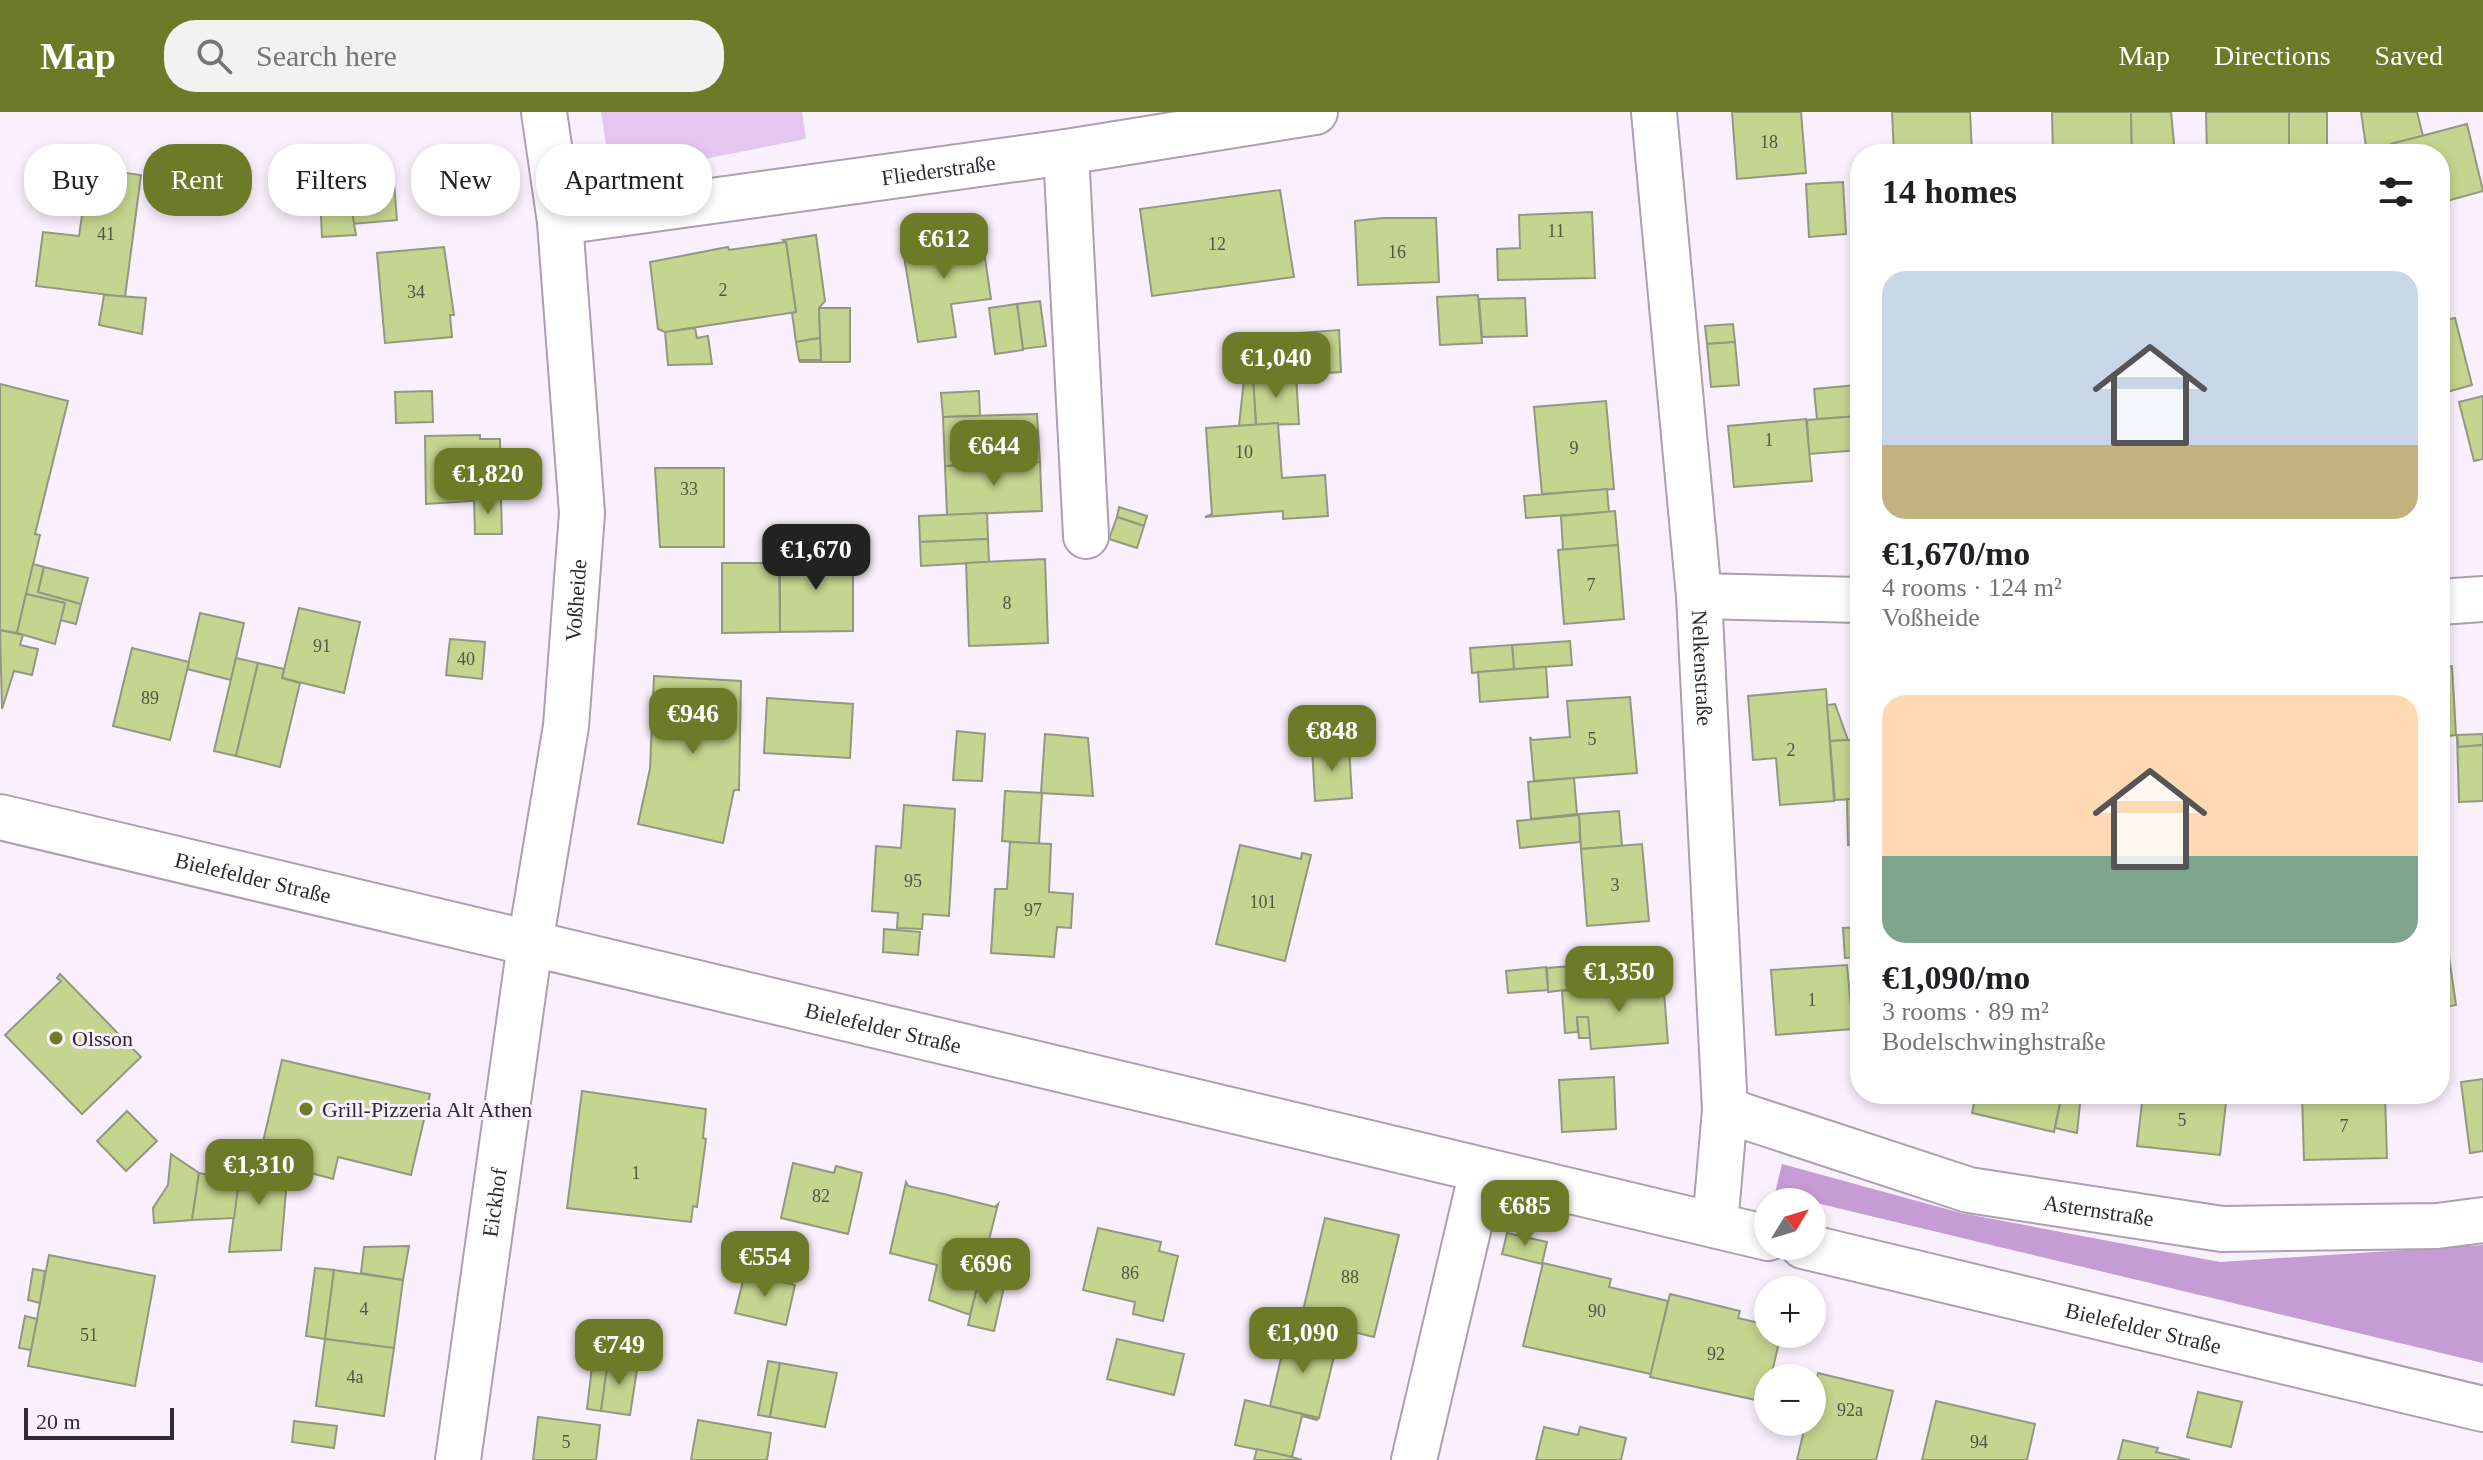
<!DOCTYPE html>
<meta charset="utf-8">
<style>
:root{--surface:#fff;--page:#f2f2f2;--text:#202124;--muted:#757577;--accent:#6d7b29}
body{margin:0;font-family:"Times New Roman",serif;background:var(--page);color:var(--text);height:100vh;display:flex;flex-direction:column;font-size:30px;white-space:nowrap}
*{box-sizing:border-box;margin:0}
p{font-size:26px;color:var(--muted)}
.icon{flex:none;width:44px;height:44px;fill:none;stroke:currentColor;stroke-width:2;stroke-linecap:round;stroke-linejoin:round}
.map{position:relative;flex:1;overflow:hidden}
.panel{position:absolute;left:1850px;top:32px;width:600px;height:960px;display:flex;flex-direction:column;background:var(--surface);border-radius:32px;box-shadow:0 4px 12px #0003}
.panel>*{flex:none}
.guide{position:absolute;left:24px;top:32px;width:760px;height:72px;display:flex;gap:16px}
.needle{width:52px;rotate:52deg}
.fabs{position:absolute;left:1754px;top:1076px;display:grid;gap:16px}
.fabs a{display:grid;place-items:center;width:72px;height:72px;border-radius:50%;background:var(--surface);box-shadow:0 4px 12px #0003;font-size:40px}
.scale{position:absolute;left:24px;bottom:20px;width:150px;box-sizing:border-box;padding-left:8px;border:4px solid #302a32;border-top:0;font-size:22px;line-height:28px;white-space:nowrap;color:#302a32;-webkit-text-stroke:6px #f9f0fd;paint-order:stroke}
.price{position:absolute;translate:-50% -68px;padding:0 18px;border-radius:16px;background:var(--accent);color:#fff;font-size:26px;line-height:52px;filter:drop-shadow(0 2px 4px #0008)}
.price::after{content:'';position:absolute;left:50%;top:48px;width:24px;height:18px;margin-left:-12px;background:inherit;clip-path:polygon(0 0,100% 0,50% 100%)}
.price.selected{background:#222;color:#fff}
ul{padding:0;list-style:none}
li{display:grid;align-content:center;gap:16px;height:424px;padding:0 32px}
li span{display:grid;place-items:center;height:248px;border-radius:24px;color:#555}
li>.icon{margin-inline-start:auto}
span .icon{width:144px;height:144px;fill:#fffc;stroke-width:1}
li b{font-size:34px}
h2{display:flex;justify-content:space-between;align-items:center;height:96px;padding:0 32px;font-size:34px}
.tag{padding:0 28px;border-radius:32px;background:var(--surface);box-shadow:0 4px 12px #0003;font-size:28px;line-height:72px}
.tag.selected{background:var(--accent);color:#fff}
header{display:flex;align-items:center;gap:48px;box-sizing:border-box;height:112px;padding:0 40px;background:var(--accent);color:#fff}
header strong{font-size:38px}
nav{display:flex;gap:44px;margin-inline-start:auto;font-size:28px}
.search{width:560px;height:72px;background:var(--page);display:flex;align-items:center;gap:20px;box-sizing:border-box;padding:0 28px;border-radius:32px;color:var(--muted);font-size:30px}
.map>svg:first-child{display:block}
.green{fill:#e5c6f0}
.forest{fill:#c69cd5}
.building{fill:#c5d48e;stroke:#929881;stroke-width:2}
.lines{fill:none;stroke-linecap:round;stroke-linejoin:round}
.minor-casing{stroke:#ad9eb2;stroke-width:48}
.major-casing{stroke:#ad9eb2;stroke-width:48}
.minor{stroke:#fff;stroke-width:44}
.major{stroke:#fff;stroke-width:44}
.poi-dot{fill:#6d7b29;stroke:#f9f0fd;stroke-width:3}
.labels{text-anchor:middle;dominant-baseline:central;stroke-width:6;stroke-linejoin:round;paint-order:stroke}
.number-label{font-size:18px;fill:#555449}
.street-label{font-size:22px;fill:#302a32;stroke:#f9f0fd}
.poi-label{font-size:22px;fill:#302a32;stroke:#f9f0fd;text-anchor:start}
</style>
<header>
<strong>Map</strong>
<div class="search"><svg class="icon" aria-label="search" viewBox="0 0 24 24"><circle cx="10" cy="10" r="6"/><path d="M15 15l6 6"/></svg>Search here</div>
<nav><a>Map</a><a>Directions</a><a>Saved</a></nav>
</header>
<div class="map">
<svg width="2483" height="1348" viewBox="0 0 2483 1348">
<rect width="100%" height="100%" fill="#f9f0fd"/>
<polygon class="green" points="601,0 802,0 806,27 611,65"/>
<polygon class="forest" points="1782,1052 1961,1101 2220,1150 2483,1133 2483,1251 1775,1081"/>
<g class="building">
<polygon points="1732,0 1801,0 1806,61 1737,67"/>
<polygon points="1892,0 1970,0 1972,42 1894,42"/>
<polygon points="2052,0 2131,0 2132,42 2053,42"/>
<polygon points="2131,0 2171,0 2175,42 2132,42"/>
<polygon points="2206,0 2289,0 2289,42 2207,42"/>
<polygon points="2289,0 2327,0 2327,33 2289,34"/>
<polygon points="2361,0 2417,0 2423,24 2391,32 2394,42 2367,42"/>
<polygon points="2467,12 2483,79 2440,91 2440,42 2394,42 2391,32"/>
<polygon points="89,56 141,63 125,185 36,174 43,120 79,124"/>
<polygon points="393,58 397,108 352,112 350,88 328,90 326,63"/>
<polygon points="1843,70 1846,122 1809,125 1806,72"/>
<polygon points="1280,78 1294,165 1152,184 1140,97"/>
<polygon points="320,86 328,86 328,90 350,88 356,123 322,125"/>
<polygon points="1592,100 1595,166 1498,168 1497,137 1520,136 1519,103"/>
<polygon points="1383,106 1436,106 1439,170 1358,173 1355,109"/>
<polygon points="981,119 991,187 951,192 956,225 918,230 902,132"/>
<polygon points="816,123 825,189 819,196 820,226 796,230 792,201 796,200 786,130 783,128"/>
<polygon points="786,130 796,200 665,220 658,217 650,150 728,135 729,138"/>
<polygon points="444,135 454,203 450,203 452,225 385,231 377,141"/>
<polygon points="104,183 146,186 142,222 99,213"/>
<polygon points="1478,183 1482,231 1440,233 1437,185"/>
<polygon points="1525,186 1527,224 1482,225 1479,187"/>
<polygon points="1040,189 1046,234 1023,237 1017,192"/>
<polygon points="1017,192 1023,238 995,242 989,196"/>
<polygon points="819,196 850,196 850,250 799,250 821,248"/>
<polygon points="2455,206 2472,273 2440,282 2440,209"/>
<polygon points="1733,212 1735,230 1707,232 1705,214"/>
<polygon points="695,216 697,226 708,224 712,252 668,253 665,220"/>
<polygon points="1339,218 1341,260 1253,266 1249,225"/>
<polygon points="820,226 821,248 799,248 796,230"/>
<polygon points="1735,230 1739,273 1711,275 1707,232"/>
<polygon points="1296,263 1299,312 1256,313 1253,266"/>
<polygon points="1253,266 1256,313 1239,314 1244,267"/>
<polygon points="0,272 68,289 35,422 40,423 17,521 0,518"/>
<polygon points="1856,273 1859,304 1817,307 1814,277"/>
<polygon points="432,279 433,310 396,311 395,280"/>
<polygon points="979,279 980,304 943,305 941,281"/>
<polygon points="2483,284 2483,347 2474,349 2459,290"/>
<polygon points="1606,289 1614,377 1542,382 1534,295"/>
<polygon points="1037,302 1040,350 945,354 943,305"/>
<polygon points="1859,304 1860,338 1809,342 1807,308"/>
<polygon points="1806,307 1812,369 1734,375 1728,314"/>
<polygon points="1278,311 1282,366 1325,363 1328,404 1283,407 1283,399 1205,405 1212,402 1206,316"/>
<polygon points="480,323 480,327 500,327 501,387 426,392 425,324"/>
<polygon points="1040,350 1042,399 947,403 945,354"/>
<polygon points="655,356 724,356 724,435 660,435"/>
<polygon points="1607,377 1609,400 1526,406 1524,384"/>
<polygon points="474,387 501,387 502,422 475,422"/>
<polygon points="1119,395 1147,404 1144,414 1117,405"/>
<polygon points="1615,399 1618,433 1563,438 1561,404"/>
<polygon points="987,401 988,427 920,430 919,404"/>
<polygon points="1117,405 1144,414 1137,436 1109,427"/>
<polygon points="988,427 989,450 921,454 920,430"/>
<polygon points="1618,433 1624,507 1564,512 1558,438"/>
<polygon points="853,439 853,519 780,520 780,440"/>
<polygon points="1045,447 1048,531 969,534 966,451"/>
<polygon points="722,451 779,451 780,520 722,521"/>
<polygon points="33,452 44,455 38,480 81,492 76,512 60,508 65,491 26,482"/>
<polygon points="44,455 88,466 81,492 38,480"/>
<polygon points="26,482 65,491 55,532 17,521"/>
<polygon points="299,496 360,510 344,581 282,566"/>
<polygon points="200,501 244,511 231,568 187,557"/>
<polygon points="0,518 23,523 20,533 38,537 32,563 14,559 2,597"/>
<polygon points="450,527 485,530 482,567 446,563"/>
<polygon points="1570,529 1572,553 1514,557 1512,533"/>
<polygon points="1512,533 1514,557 1472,561 1470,536"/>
<polygon points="132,536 189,550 170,628 113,614"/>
<polygon points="236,546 258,551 236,644 214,639"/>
<polygon points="258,551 284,557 282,566 300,571 280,655 236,644"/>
<polygon points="2452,554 2456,623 2440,625 2440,555"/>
<polygon points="1546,555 1548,585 1480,590 1478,560"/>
<polygon points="654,564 741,569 739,678 734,678 723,731 638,712 650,657"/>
<polygon points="1826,577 1834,689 1780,693 1776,646 1753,648 1748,584"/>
<polygon points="1630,585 1637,661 1534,669 1530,625 1532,628 1570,625 1567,589"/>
<polygon points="767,586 853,592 850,646 764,641"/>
<polygon points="1835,592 1848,628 1830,629 1827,593"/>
<polygon points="957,619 985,622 982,669 953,668"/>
<polygon points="1045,622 1088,626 1093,684 1041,681"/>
<polygon points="2483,622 2483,633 2458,635 2457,623"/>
<polygon points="2457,623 2458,635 2483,633 2483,689 2459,690"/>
<polygon points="1848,628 1860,628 1860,687 1835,688 1830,629"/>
<polygon points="1349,634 1352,686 1315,689 1312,636"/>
<polygon points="1574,666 1577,702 1531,707 1528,670"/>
<polygon points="1005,679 1042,681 1039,732 1002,729"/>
<polygon points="1847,687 1860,687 1860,733 1848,733"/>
<polygon points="904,693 955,697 949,804 923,802 922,817 897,816 898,801 872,799 876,734 901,736"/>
<polygon points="1619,699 1622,734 1581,737 1579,702"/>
<polygon points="1579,703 1580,730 1520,736 1517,709"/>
<polygon points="1010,730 1051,732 1049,780 1073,782 1071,816 1057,815 1054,845 991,841 995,777 1007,777"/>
<polygon points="1642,732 1649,809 1587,814 1581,737"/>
<polygon points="1240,733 1301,747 1302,741 1311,743 1285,849 1216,832"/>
<polygon points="1860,815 1860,845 1845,846 1843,816"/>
<polygon points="884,817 920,820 918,843 883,840"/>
<polygon points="2448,838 2456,893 2440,896 2440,839"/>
<polygon points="1610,851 1612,872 1548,880 1547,856"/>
<polygon points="1847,853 1853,917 1776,923 1771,858"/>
<polygon points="1546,855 1548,878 1508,881 1506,859"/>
<polygon points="60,862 141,945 82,1002 5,923 61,869 57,866"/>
<polygon points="1663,868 1668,931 1591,937 1588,905 1577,905 1578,920 1565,921 1562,879"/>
<polygon points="1577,905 1588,905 1590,926 1579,926"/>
<polygon points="282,948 430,982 411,1063 338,1045 333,1067 259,1047"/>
<polygon points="1614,965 1616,1017 1562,1020 1559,968"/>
<polygon points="2483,967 2483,1039 2470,1041 2461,970"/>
<polygon points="582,979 706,997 703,1026 706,1027 697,1095 693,1094 691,1110 567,1096"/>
<polygon points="1976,982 2062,982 2054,1020 1972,1001"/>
<polygon points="2062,982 2081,982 2077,1021 2055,1016"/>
<polygon points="2143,982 2227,982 2220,1043 2137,1034"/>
<polygon points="2302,982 2385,982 2387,1046 2304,1048"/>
<polygon points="127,999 157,1029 126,1059 97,1029"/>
<polygon points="171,1042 199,1061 192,1108 154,1111 153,1096 168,1073"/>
<polygon points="242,1043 288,1055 281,1138 229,1140"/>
<polygon points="793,1051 834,1061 836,1054 862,1061 848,1122 781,1106"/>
<polygon points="199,1061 239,1069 234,1106 192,1108"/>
<polygon points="906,1070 908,1074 948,1083 995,1095 998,1092 970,1203 929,1188 937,1153 890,1141"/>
<polygon points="1325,1106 1399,1123 1374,1225 1301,1207"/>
<polygon points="1098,1116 1161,1130 1159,1139 1178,1144 1163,1209 1133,1202 1135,1190 1083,1178"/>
<polygon points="1507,1121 1547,1130 1542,1152 1502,1142"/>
<polygon points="409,1134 403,1168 361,1161 364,1135"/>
<polygon points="49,1143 155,1164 135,1274 28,1254"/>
<polygon points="1543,1151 1611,1167 1609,1175 1668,1189 1651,1262 1523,1234"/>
<polygon points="315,1156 334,1158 325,1227 306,1224"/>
<polygon points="33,1157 45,1159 40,1191 28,1188"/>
<polygon points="334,1158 403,1168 394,1236 325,1227"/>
<polygon points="745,1161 795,1173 786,1213 735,1201"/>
<polygon points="979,1168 1004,1175 994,1219 968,1213"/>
<polygon points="1670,1182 1740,1199 1738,1206 1768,1213 1768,1222 1781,1222 1765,1290 1650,1265"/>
<polygon points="25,1204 37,1207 31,1238 19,1236"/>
<polygon points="1287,1220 1337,1232 1319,1306 1270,1294"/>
<polygon points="325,1227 394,1236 384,1304 316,1294"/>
<polygon points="1117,1227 1184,1242 1174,1283 1107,1267"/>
<polygon points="593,1246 608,1248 601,1299 587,1297"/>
<polygon points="608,1248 638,1251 630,1303 601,1299"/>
<polygon points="768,1249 780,1251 770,1305 758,1303"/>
<polygon points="780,1251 837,1261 825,1315 770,1305"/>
<polygon points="1818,1261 1893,1279 1876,1348 1797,1348 1806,1310 1812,1310 1812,1285"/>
<polygon points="2198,1280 2242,1290 2231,1335 2187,1325"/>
<polygon points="1245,1288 1318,1306 1317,1308 1302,1304 1292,1345 1235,1333"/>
<polygon points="1936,1289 2035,1312 2027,1348 1922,1348"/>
<polygon points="538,1305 600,1313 596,1348 533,1348"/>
<polygon points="698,1308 771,1321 767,1348 691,1348"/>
<polygon points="294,1309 337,1314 334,1336 292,1330"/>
<polygon points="1544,1315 1578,1323 1580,1315 1626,1326 1621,1348 1536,1348"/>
<polygon points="2123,1328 2158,1336 2156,1340 2190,1348 2118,1348"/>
<polygon points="1257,1337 1292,1345 1302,1348 1254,1348"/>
</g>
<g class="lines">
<defs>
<g id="minor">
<path id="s1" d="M 1654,0 L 1699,484 L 1725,998 L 1715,1113"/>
<polyline points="1066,40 1086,424"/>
<path id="s2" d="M 560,110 L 1066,40 L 1315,0"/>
<polyline points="1699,484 1860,488"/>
<polyline points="2440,490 2483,487"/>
<path id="s3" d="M 1725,998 L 1969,1078 L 2222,1117 L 2437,1114 L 2483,1108"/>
<path id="s4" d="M 458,1348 L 530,832 L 566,614 L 582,401 L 560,110 L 544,0"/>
<polyline points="1414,1348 1482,1059"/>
</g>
<g id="major">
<path id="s5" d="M 0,705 L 1768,1126"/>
<path id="s6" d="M 1803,1134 L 2483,1297"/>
</g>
</defs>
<use href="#minor" class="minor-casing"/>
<use href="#major" class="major-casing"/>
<use href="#minor" class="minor"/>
<use href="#major" class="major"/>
</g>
<g class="poi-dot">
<circle cx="56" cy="926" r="8"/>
<circle cx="306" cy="997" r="8"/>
</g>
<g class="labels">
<g class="number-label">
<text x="1769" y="30">18</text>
<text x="1556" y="119">11</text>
<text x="106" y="122">41</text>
<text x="1217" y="132">12</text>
<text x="1397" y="140">16</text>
<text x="723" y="178">2</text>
<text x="416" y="180">34</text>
<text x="1769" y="328">1</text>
<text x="1574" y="336">9</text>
<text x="1244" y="340">10</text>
<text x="689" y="377">33</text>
<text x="1591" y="473">7</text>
<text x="1007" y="491">8</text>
<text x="322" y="534">91</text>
<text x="466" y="547">40</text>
<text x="150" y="586">89</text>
<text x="1592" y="627">5</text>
<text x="1791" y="638">2</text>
<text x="913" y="769">95</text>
<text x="1615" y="773">3</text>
<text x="1263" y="790">101</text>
<text x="1033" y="798">97</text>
<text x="1812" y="888">1</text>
<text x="2182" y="1008">5</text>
<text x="2344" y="1014">7</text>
<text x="636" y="1061">1</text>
<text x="821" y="1084">82</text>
<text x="1130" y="1161">86</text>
<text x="1350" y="1165">88</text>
<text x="364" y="1197">4</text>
<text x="1597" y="1199">90</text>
<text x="89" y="1223">51</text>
<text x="1716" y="1242">92</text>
<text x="355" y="1265">4a</text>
<text x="1850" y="1298">92a</text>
<text x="566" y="1330">5</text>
<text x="1979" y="1330">94</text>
</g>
<g class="street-label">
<text stroke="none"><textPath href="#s2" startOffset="382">Fliederstraße</textPath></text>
<text stroke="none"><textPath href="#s4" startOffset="868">Voßheide</textPath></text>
<text stroke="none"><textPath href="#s1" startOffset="558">Nelkenstraße</textPath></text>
<text stroke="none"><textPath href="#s5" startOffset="260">Bielefelder Straße</textPath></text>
<text stroke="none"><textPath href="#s5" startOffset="908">Bielefelder Straße</textPath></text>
<text stroke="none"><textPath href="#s4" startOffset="260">Eickhof</textPath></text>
<text stroke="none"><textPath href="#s3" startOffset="388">Asternstraße</textPath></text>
<text stroke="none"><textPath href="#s6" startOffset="350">Bielefelder Straße</textPath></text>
</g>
<g class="poi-label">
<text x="72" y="926">Olsson</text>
<text x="322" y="997">Grill-Pizzeria Alt Athen</text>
</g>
</g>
</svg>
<div class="fabs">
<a><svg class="needle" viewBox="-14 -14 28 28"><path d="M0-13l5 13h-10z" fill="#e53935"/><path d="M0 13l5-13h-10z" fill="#757577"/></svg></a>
<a>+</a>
<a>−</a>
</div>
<div class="scale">20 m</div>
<b class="price" style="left:944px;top:169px">€612</b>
<b class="price" style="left:1276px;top:288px">€1,040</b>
<b class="price" style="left:994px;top:376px">€644</b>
<b class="price" style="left:488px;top:404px">€1,820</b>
<b class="price selected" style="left:816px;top:480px">€1,670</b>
<b class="price" style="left:693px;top:644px">€946</b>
<b class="price" style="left:1332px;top:661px">€848</b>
<b class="price" style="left:1619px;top:902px">€1,350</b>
<b class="price" style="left:259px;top:1095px">€1,310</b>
<b class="price" style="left:1525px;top:1136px">€685</b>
<b class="price" style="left:765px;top:1187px">€554</b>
<b class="price" style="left:986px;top:1194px">€696</b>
<b class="price" style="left:1303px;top:1263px">€1,090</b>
<b class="price" style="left:619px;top:1275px">€749</b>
<div class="guide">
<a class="tag">Buy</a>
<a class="tag selected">Rent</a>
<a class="tag">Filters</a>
<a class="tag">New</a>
<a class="tag">Apartment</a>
</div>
<section class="panel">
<h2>14 homes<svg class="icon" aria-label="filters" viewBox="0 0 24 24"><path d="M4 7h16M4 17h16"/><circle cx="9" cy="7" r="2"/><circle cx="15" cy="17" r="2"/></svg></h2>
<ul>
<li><span style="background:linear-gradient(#c9d6e8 70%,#c2b280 0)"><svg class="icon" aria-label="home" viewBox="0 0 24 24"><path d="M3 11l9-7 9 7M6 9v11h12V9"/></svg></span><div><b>€1,670/mo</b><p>4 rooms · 124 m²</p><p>Voßheide</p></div></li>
<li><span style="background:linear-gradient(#ffd9b3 65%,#7fa58c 0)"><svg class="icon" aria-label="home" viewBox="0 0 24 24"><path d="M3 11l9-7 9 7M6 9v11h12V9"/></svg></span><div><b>€1,090/mo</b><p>3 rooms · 89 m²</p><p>Bodelschwinghstraße</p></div></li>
</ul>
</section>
</div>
